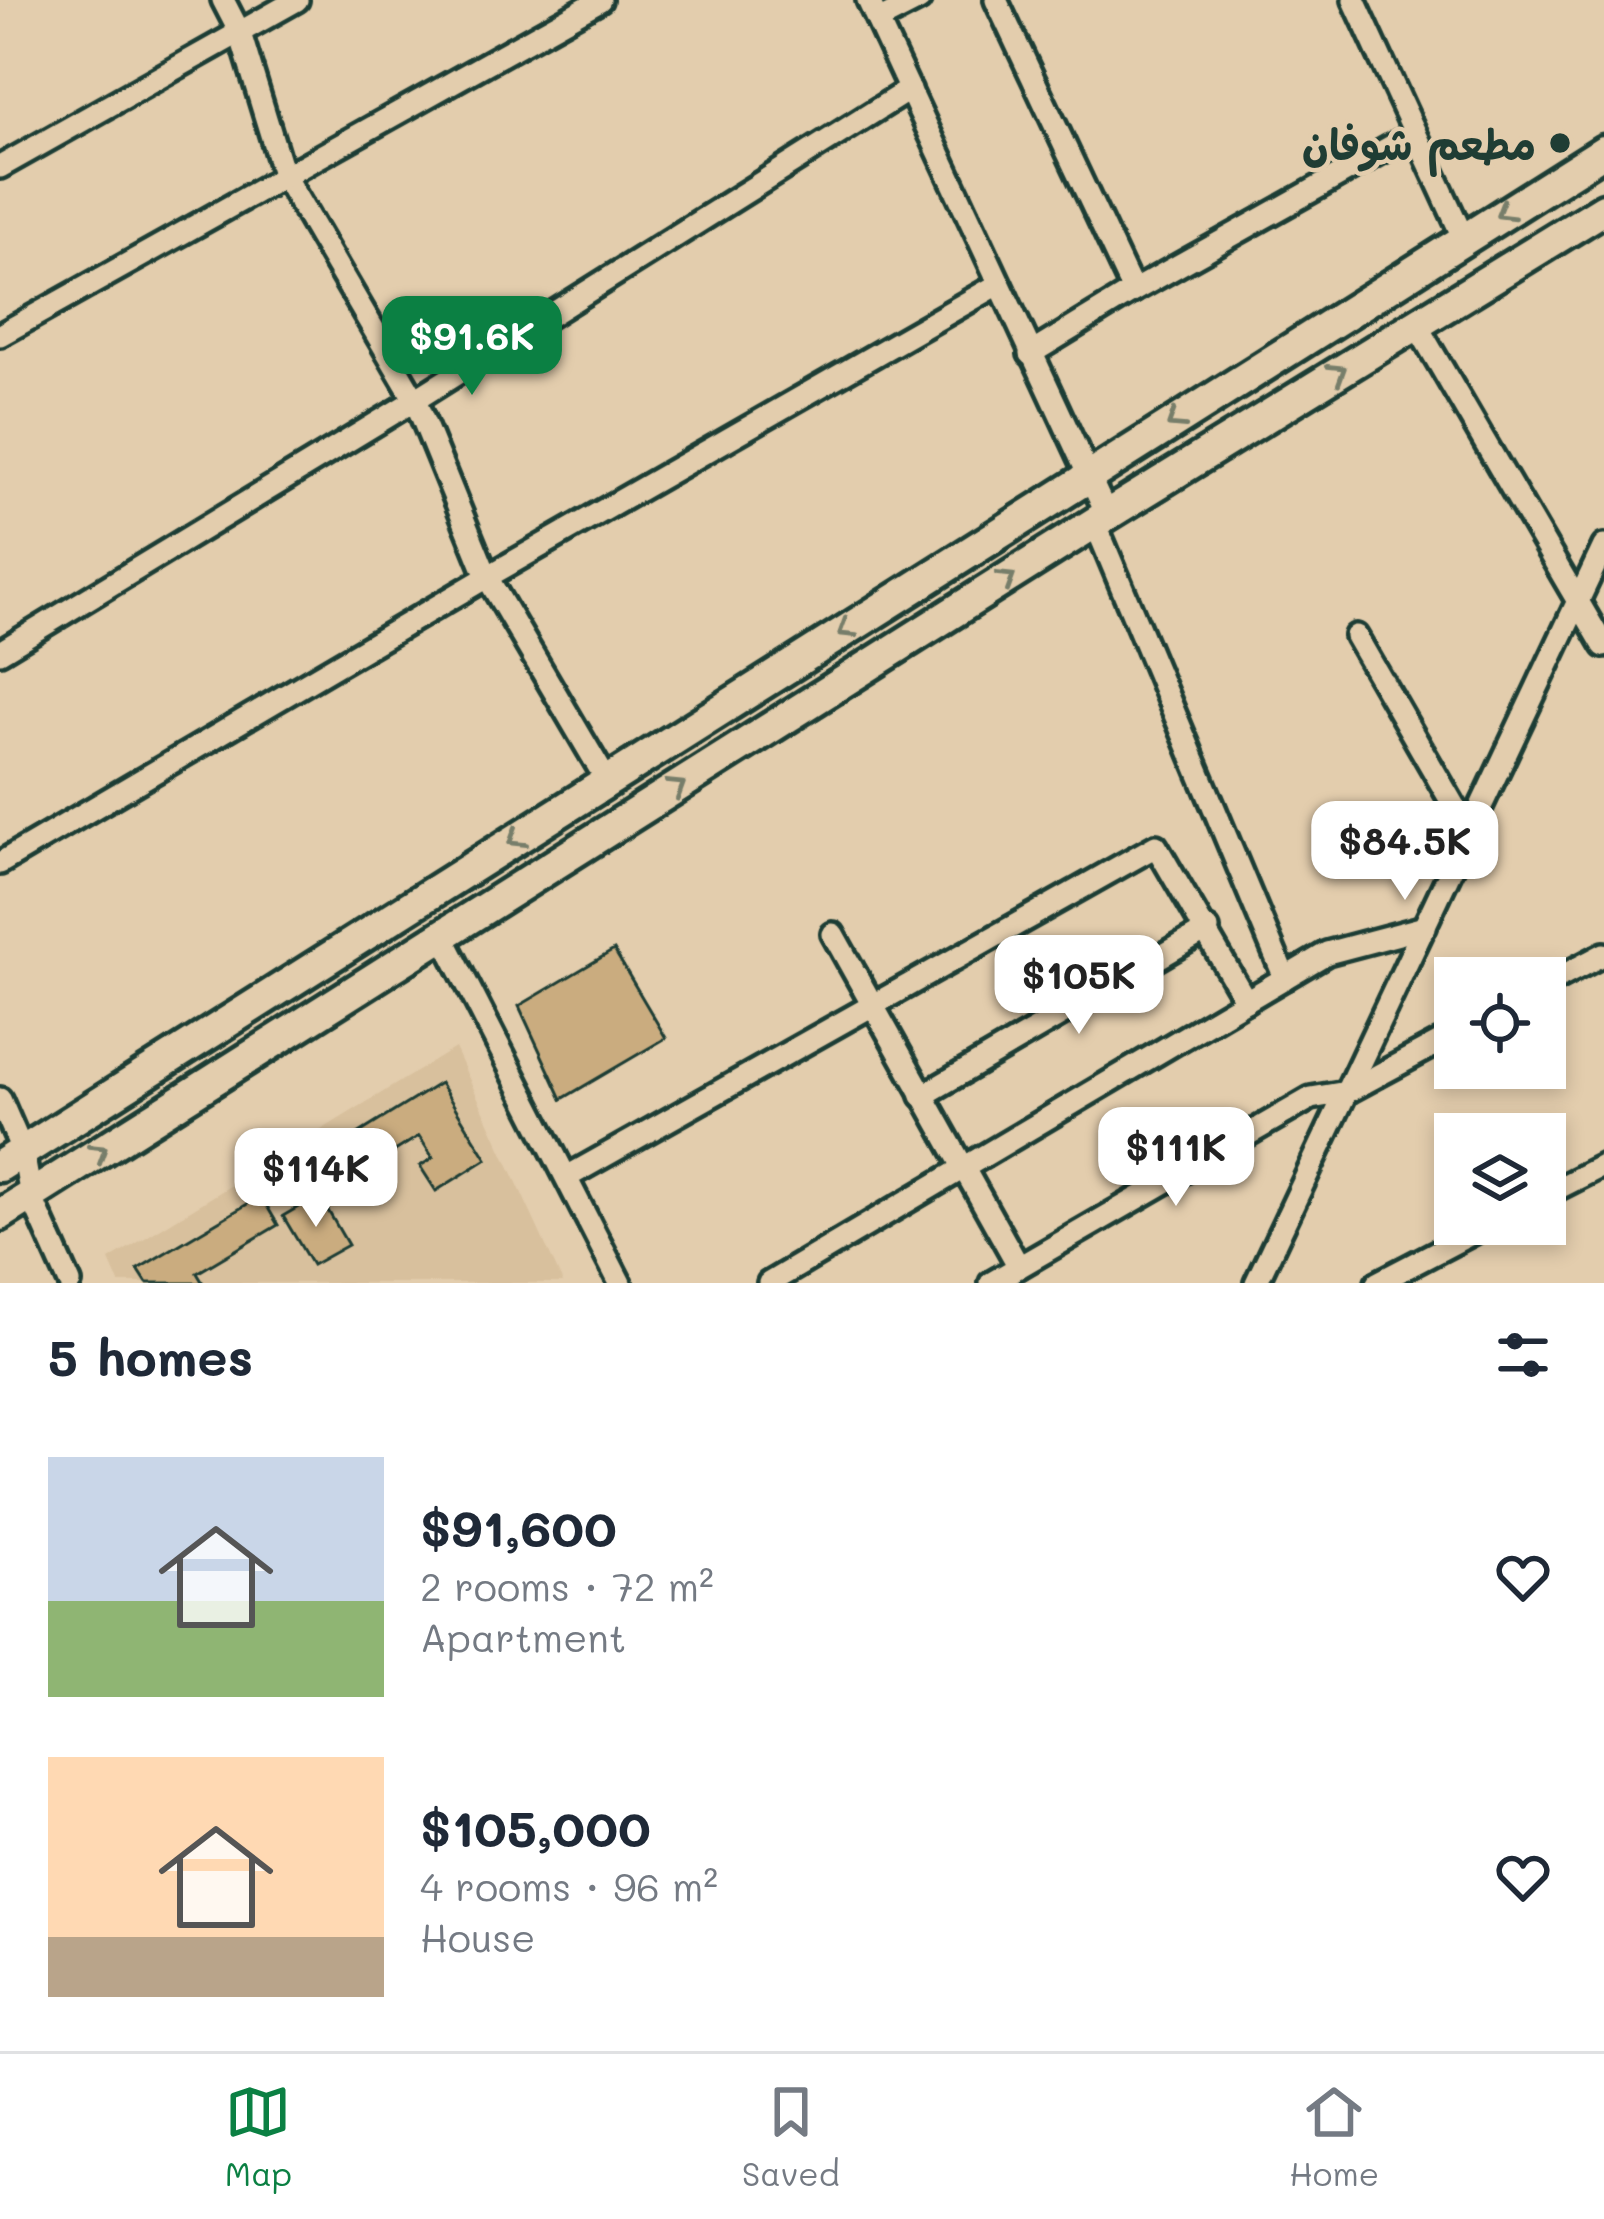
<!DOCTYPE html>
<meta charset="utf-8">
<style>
:root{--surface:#fff;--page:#f6f6f7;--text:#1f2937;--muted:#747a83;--line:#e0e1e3;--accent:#0b8043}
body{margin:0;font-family:Mali,"Playpen Sans Arabic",sans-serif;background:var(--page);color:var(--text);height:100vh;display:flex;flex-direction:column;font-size:45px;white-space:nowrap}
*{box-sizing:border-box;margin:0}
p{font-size:39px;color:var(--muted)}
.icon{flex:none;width:66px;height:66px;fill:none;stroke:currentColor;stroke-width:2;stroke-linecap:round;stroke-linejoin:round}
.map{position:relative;height:1283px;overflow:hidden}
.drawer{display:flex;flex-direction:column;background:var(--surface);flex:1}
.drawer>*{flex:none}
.buttons{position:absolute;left:1434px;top:957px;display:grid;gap:24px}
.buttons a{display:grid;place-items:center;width:132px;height:132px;border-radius:0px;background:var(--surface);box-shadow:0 6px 18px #0003;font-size:60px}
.price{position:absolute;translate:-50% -102px;padding:0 27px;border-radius:24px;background:#fff;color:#222;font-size:39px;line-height:78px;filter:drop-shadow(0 3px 6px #0008)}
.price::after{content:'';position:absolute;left:50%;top:72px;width:36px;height:27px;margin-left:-18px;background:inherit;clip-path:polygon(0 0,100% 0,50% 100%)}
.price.active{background:var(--accent);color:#fff}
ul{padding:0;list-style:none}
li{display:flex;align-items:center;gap:36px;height:300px;padding:0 48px}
li span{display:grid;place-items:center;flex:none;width:336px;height:240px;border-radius:0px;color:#555}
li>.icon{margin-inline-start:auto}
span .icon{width:144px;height:144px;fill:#fffc;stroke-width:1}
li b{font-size:51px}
h2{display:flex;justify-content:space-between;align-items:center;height:144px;padding:0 48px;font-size:51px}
.menu{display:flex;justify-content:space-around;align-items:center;height:168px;border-top:3px solid var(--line);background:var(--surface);font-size:33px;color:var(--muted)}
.menu a{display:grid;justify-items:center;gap:6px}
.menu .active{color:var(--accent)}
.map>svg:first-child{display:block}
.built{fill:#d8c09d}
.building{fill:#caac7f;stroke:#1f3d34;stroke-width:3}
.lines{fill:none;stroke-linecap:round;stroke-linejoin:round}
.street-casing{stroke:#1f3d34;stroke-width:30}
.secondary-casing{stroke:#1f3d34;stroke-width:39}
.street{stroke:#e3cdad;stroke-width:21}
.secondary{stroke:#e3cdad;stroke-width:30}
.oneway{stroke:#777e6a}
.poi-dot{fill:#1f3d34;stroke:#e3cdad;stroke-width:4.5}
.labels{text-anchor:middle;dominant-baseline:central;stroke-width:9;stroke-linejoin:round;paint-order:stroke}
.poi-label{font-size:42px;font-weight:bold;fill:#1f3d34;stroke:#e3cdad;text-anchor:end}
</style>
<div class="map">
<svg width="1604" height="1283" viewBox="0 0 1604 1283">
<rect width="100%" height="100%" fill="#e3cdad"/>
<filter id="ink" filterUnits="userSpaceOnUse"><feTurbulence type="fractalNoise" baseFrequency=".00833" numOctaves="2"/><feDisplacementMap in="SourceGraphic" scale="24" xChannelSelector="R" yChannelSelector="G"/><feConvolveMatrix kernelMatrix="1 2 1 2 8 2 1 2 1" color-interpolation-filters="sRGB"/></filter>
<g filter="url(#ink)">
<polygon class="built" points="455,1048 563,1283 119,1283 109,1260"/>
<g class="building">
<polygon points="614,950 666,1038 562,1099 519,1006"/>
<polygon points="440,1083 487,1159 436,1191 420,1166 433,1158 419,1136 342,1184 324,1155"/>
<polygon points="319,1195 348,1245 312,1265 283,1216"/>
<polygon points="261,1196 278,1225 197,1273 203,1283 147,1283 138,1269"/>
</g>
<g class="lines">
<defs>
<g id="street">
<polyline points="223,0 240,33 283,174 415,400 487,577 607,781"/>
<polyline points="868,0 1107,515"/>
<polyline points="996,0 1133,291"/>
<polyline points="1354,0 1463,237"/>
<polyline points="878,21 919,0"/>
<polyline points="0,167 297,0"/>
<polyline points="1416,324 1604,646"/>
<polyline points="0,335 600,0"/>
<polyline points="1030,354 1133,291 1415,133"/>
<polyline points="1095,523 1285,978"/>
<polyline points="1356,636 1469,832"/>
<polyline points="0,652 415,400 910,89"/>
<polyline points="0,863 487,577 999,284"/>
<polyline points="833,934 1019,1267"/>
<polyline points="442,935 620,1283"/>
<polyline points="1545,985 1604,954"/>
<polyline points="922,1096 1208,929"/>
<polyline points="0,1099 23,1152 31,1196 70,1283"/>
<polyline points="567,1177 1156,846 1246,1001"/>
<polyline points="1545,1195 1604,1165"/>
<polyline points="769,1283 1327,953 1425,927"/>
<polyline points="991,1283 1311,1098 1347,1092 1455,1034"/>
<polyline points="1256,1283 1604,546"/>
<polyline points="1377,1283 1490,1224"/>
</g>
<g id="secondary">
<polyline points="0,1166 1604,151"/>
<polyline points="0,1215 1107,515 1604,209"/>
</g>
</defs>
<use href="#street" class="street-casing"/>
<use href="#secondary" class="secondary-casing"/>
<use href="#street" class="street"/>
<use href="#secondary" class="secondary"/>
</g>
<defs><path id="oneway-chevron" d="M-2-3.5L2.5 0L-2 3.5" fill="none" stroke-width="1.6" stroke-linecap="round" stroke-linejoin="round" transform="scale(3)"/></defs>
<g class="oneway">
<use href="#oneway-chevron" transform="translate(1504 212) rotate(149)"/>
<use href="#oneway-chevron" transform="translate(1338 372) rotate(-32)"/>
<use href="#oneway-chevron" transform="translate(1175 421) rotate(147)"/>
<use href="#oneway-chevron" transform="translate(1007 579) rotate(-32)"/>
<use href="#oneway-chevron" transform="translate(846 630) rotate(148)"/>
<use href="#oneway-chevron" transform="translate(677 787) rotate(-32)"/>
<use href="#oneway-chevron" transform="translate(516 839) rotate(148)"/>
<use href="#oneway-chevron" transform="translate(99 1152) rotate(-32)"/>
</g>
</g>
<circle class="poi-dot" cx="1560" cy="143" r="12"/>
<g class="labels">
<g class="poi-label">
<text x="1536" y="143">مطعم شوفان</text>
</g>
</g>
</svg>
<div class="buttons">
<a><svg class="icon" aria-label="locate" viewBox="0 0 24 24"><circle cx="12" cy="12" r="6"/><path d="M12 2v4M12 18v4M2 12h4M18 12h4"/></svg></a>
<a><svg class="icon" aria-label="layers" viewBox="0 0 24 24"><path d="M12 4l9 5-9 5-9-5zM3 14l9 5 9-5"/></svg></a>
</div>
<b class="price active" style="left:472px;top:398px">$91.6K</b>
<b class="price" style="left:1405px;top:903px">$84.5K</b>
<b class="price" style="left:1079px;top:1037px">$105K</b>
<b class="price" style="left:1176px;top:1209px">$111K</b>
<b class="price" style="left:316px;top:1230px">$114K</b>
</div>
<section class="drawer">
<h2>5 homes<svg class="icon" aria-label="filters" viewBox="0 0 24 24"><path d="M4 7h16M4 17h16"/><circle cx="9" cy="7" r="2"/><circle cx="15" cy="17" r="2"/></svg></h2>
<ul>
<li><span style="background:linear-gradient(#c9d6e8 60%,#8fb573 0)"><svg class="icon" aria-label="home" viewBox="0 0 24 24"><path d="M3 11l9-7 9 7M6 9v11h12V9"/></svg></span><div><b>$91,600</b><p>2 rooms · 72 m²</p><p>Apartment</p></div><svg class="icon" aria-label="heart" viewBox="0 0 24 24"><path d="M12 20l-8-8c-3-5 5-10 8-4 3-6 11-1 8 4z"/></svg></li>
<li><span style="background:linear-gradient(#ffd9b3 75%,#b9a48a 0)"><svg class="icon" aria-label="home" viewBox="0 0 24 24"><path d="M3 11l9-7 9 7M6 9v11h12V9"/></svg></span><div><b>$105,000</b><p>4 rooms · 96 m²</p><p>House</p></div><svg class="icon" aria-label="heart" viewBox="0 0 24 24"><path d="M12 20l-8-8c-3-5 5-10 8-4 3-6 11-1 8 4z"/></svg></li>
</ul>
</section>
<nav class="menu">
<a class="active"><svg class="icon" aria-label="map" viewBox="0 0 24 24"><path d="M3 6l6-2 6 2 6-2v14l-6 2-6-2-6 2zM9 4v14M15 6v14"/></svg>Map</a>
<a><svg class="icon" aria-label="saved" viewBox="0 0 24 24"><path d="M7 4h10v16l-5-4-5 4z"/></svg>Saved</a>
<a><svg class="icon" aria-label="home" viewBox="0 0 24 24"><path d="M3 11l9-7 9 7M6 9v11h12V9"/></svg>Home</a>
</nav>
